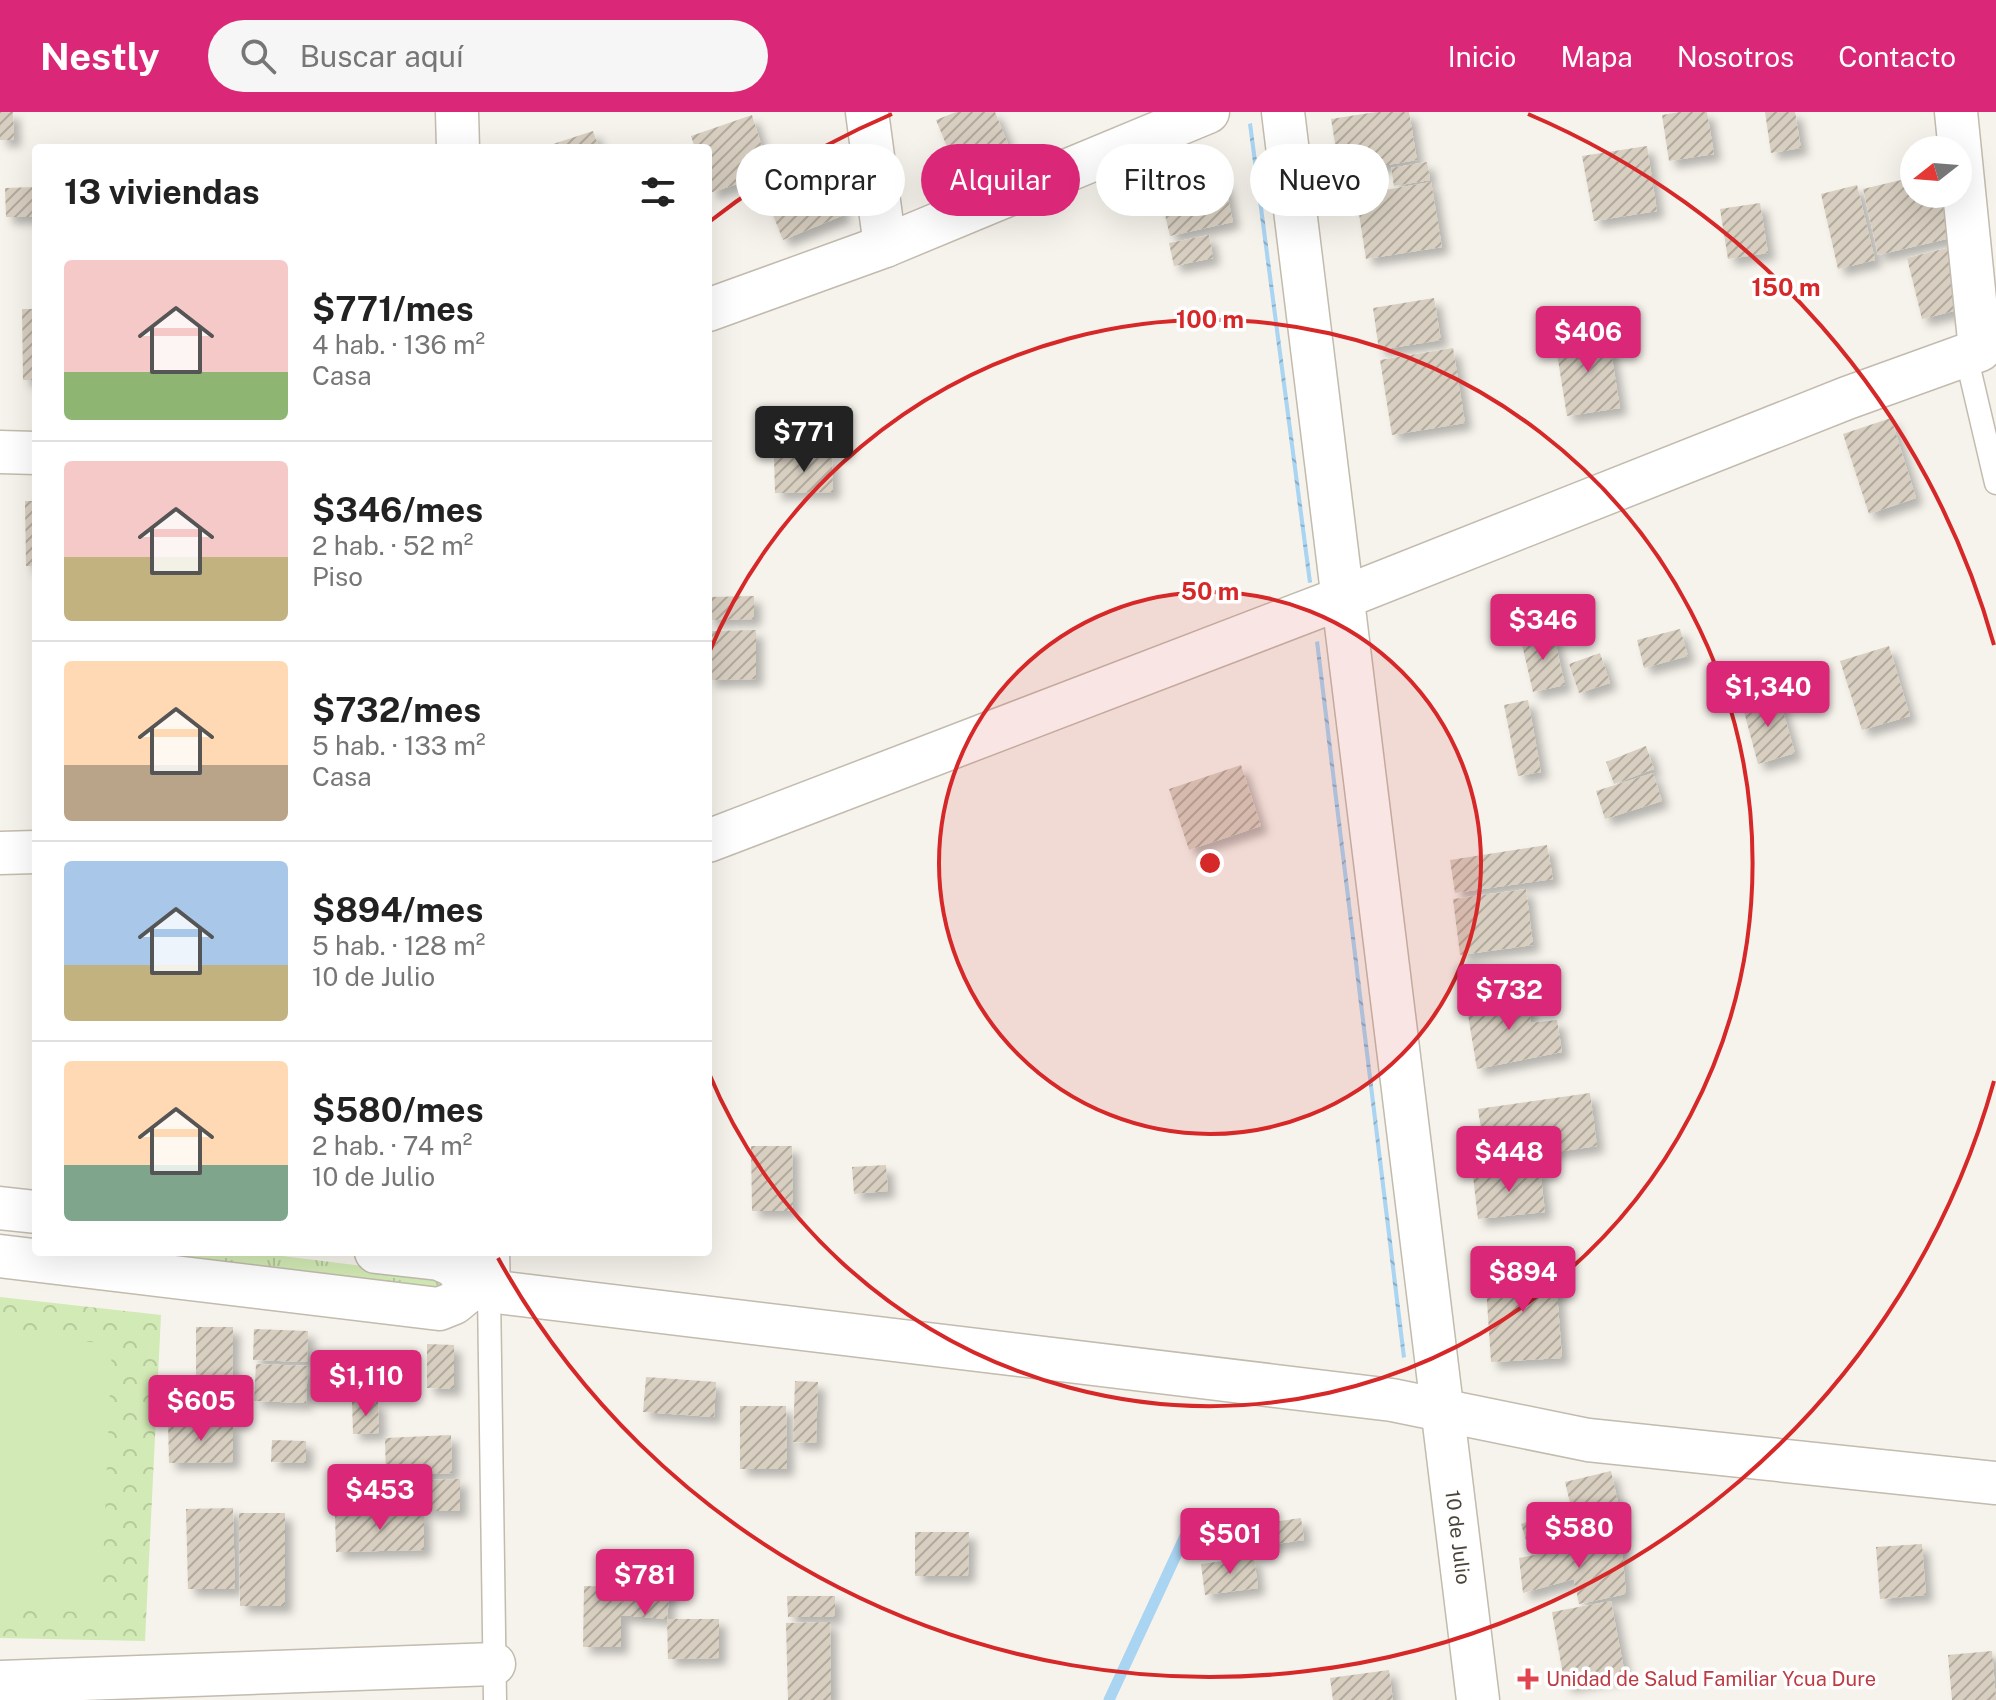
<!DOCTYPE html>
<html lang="es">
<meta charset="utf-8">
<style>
:root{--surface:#fff;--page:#f6f6f6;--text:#222;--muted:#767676;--line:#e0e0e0;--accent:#db2777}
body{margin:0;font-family:"Public Sans",sans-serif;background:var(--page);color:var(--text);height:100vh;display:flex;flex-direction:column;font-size:30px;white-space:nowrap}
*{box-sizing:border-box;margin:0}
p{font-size:26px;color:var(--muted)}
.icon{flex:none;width:44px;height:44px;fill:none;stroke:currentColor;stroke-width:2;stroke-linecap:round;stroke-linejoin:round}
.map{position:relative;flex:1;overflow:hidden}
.drawer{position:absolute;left:32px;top:32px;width:680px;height:1112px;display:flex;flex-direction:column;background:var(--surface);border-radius:8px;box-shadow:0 8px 32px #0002}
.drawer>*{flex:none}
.top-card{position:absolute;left:736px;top:32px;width:760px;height:72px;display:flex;gap:16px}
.needle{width:52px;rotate:253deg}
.tools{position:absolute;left:1900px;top:24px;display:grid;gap:16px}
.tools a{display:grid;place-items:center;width:72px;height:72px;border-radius:50%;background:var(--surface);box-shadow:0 8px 32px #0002;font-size:40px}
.price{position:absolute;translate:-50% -68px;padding:0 18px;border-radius:8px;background:var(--accent);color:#fff;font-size:26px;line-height:52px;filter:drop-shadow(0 2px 4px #0008)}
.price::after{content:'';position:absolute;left:50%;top:48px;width:24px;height:18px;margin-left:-12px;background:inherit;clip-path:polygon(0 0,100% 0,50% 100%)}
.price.current{background:#222;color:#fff}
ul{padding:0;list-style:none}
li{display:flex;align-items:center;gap:24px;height:200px;padding:0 32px}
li+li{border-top:2px solid var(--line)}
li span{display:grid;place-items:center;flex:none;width:224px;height:160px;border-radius:8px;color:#555}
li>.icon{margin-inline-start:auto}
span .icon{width:96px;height:96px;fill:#fffc;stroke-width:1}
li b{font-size:34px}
h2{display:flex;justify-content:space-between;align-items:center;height:96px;padding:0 32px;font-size:34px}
.pill{padding:0 28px;border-radius:36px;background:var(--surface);box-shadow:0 8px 32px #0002;font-size:28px;line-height:72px}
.pill.current{background:var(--accent);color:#fff}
header{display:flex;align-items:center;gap:48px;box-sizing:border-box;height:112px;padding:0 40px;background:var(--accent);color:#fff}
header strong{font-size:38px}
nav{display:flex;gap:44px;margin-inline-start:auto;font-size:28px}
.search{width:560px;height:72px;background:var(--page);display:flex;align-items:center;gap:20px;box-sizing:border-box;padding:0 28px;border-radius:44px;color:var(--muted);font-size:30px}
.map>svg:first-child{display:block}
.grass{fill:url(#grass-tufts)}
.park{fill:url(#park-crowns)}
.pitch{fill:#d2eab5}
.water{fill:url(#water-waves)}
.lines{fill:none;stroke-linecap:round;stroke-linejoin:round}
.stream{stroke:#a9d4f2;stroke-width:11}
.building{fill:url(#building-hatch);filter:url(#shadow)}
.service-casing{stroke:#c2bbae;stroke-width:25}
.minor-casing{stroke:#c2bbae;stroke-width:45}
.service{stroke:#fff;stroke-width:22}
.minor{stroke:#fff;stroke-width:42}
.ring{fill:none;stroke:#d62828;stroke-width:4}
.health-dot{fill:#e0444e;stroke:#fff;stroke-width:3}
.labels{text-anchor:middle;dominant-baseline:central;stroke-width:7;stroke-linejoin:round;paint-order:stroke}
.street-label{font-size:20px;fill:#4b4439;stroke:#fff}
.health-label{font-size:20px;fill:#be3a42;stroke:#fff;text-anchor:start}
.centre{fill:#d62828;stroke:#fff;stroke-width:4}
.ring-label{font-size:24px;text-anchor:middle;font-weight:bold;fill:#d62828;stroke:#fff;stroke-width:7;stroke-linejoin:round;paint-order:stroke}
</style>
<header>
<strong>Nestly</strong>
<div class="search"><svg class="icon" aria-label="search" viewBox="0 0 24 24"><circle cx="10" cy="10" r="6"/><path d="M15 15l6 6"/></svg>Buscar aquí</div>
<nav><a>Inicio</a><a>Mapa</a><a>Nosotros</a><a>Contacto</a></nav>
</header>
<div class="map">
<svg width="1996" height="1588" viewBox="0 0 1996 1588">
<defs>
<pattern id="grass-tufts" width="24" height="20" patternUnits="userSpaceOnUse" patternTransform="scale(2)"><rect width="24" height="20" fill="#d2eab5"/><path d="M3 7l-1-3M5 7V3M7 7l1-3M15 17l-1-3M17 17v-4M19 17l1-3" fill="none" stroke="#b6ca9c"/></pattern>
<pattern id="park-crowns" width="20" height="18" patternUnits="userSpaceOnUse" patternTransform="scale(2)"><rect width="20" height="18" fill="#d2eab5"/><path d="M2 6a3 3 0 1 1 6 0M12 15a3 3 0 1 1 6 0" fill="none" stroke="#b6ca9c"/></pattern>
<pattern id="water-waves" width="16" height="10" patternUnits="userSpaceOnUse" patternTransform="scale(2)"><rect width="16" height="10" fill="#a9d4f2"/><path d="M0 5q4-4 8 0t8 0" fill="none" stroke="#8caec5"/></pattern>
<pattern id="building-hatch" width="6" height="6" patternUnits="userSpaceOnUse" patternTransform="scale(2)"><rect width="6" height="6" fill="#d8cfc1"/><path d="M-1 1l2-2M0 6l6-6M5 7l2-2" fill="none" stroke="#b1aa9e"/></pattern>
<filter id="shadow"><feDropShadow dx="7" dy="7" stdDeviation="4" flood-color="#0004"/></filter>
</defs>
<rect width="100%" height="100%" fill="#f6f3ec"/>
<polygon class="grass" points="84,1140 249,1140 436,1163 443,1172 442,1178"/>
<polygon class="park" points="0,1185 161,1203 145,1529 0,1526"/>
<polygon class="pitch" points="0,1226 112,1231 101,1501 0,1496"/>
<g class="water">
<polygon points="1252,11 1312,470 1308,471 1248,12"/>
<polygon points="1319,529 1406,1245 1402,1246 1315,530"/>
</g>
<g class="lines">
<polyline class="stream" points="1109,1588 1186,1422"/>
</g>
<g class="building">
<polygon points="0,0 13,0 14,28 0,28"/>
<polygon points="956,0 995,0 1008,32 955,54 936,8"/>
<polygon points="1376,0 1409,0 1417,48 1340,61 1331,7"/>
<polygon points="1679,0 1707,0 1714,42 1669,49 1662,3"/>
<polygon points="1765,0 1795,0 1801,36 1771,41"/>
<polygon points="752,3 770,61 710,81 708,36 695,36 691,24"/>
<polygon points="593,19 599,36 544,36 544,35"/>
<polygon points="1647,34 1657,99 1594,109 1582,44"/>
<polygon points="1427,50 1430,68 1394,74 1391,56"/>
<polygon points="826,58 844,103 783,128 765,83"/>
<polygon points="1914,65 1914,82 1944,82 1955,125 1878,143 1863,77"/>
<polygon points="1224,68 1233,110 1170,124 1160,82"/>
<polygon points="1431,70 1442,135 1366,147 1356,83"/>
<polygon points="1857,73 1875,148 1838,157 1821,82"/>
<polygon points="36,75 36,105 6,105 5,76"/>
<polygon points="1760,91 1768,141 1728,147 1720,97"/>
<polygon points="1209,123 1213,146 1174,154 1169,131"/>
<polygon points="1955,134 1970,195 1922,207 1907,146"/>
<polygon points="1434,186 1441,228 1379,238 1373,196"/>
<polygon points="22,197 36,197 36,268 23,268"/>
<polygon points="1608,221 1620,296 1567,304 1555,229"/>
<polygon points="1453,236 1465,311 1392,323 1380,248"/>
<polygon points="1891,306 1916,386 1869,402 1843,322"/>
<polygon points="832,344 833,380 775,381 774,345"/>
<polygon points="25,389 36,389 36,454 26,454"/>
<polygon points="754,484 754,507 708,508 708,485"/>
<polygon points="1680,517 1688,544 1644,556 1637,528"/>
<polygon points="756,518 756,567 708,568 708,519"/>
<polygon points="1553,520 1565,573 1533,580 1521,528"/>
<polygon points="1889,534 1910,604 1862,618 1840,549"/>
<polygon points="1600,541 1610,571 1579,581 1569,552"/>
<polygon points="1778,582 1795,641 1758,652 1742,592"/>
<polygon points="1528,588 1541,660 1518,664 1504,593"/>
<polygon points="1646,634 1654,657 1614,672 1606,650"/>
<polygon points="1241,653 1261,714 1189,738 1169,677"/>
<polygon points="1653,661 1662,689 1605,707 1596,679"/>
<polygon points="1547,733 1553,767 1455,781 1450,748"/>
<polygon points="1526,777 1533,833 1460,843 1453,787"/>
<polygon points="1527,881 1531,911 1557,908 1562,940 1477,957 1466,891"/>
<polygon points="1590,981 1597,1034 1486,1050 1478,997"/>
<polygon points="751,1034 792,1034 793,1099 752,1099"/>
<polygon points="886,1053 888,1079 854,1082 852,1055"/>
<polygon points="1540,1057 1545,1100 1478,1107 1473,1064"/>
<polygon points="1555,1153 1562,1246 1491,1250 1485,1159"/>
<polygon points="196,1215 233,1215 232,1299 196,1299"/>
<polygon points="254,1217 308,1219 307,1250 253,1248"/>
<polygon points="427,1232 454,1233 454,1277 427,1276"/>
<polygon points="256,1252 308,1254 306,1291 254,1289"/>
<polygon points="646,1265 716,1270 714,1305 643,1300"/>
<polygon points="795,1269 818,1270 816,1331 793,1330"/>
<polygon points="378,1289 379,1321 353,1322 352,1290"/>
<polygon points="740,1294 786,1294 787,1357 740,1357"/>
<polygon points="168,1311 233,1311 233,1350 169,1351"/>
<polygon points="451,1323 452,1361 386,1364 385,1326"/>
<polygon points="272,1328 306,1329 306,1351 271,1350"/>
<polygon points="1611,1359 1625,1422 1580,1432 1565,1370"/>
<polygon points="460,1367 460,1399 426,1399 426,1368"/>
<polygon points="233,1396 235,1477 188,1477 186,1397"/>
<polygon points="1558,1400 1567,1429 1530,1441 1521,1412"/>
<polygon points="239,1401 285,1401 285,1494 240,1494"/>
<polygon points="424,1401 424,1438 336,1440 335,1402"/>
<polygon points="1301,1406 1304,1428 1248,1436 1245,1414"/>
<polygon points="915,1420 969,1420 968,1464 915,1464"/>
<polygon points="1621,1426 1626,1482 1579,1492 1574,1467 1523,1481 1519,1446"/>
<polygon points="1922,1432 1926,1483 1880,1487 1876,1435"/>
<polygon points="1254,1445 1258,1476 1205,1483 1201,1452"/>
<polygon points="625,1460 671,1465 667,1507 719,1507 719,1546 668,1547 667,1507 621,1503 621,1535 583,1535 584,1474 621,1475 622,1497"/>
<polygon points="787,1484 835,1484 835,1505 788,1505"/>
<polygon points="1611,1489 1625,1563 1565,1574 1552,1500"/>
<polygon points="830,1510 831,1588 788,1588 786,1511"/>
<polygon points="1992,1539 1996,1588 1952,1588 1948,1543"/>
<polygon points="1389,1558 1393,1588 1333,1588 1330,1566"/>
</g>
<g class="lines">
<defs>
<g id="service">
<polyline points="1966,243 1996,371"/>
<polyline points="489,1181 495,1588"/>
</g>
<g id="minor">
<polyline points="457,0 458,36"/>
<polyline points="867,0 885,134"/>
<path id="s1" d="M 1283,0 L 1478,1588"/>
<polyline points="708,198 885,134 1208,0"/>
<polyline points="0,340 36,341"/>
<polyline points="708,729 1342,486 1847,286 1980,238 1956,0"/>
<polyline points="0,741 36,740"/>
<polyline points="0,1096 36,1100"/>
<polyline points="376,1140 439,1147 455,1154 471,1177"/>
<polyline points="488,1140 489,1181"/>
<polyline points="0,1144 439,1197 454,1191 471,1177"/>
<polyline points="471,1177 1392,1288 1588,1328 1996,1371"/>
<polyline points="0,1570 494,1552"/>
</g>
</defs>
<use href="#service" class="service-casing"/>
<use href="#minor" class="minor-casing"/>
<use href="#service" class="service"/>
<use href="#minor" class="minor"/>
</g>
<circle cx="1210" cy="751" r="271" fill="#d62828" fill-opacity=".12"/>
<g class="ring">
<circle cx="1210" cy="751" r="271"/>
<path d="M708 543A543 543 0 1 1 708 959"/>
<path d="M1994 969A814 814 0 0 1 498 1146M709 110A814 814 0 0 1 892 2M1528 2A814 814 0 0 1 1994 533"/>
</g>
<path class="health-dot" d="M1524 1555h8v8h8v8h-8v8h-8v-8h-8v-8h8z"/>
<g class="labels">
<g class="street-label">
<text stroke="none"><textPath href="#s1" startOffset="1436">10 de Julio</textPath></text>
</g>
<g class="health-label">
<text x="1546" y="1567">Unidad de Salud Familiar Ycua Dure</text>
</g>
</g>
<circle cx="1210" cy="751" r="12" class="centre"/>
<g class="ring-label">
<text x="1786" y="184">150 m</text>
<text x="1210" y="216">100 m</text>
<text x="1210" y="488">50 m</text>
</g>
</svg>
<div class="tools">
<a><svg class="needle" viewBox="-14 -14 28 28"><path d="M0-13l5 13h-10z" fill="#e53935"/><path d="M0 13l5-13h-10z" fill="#767676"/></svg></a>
</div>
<b class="price" style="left:1588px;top:262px">$406</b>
<b class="price current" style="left:804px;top:362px">$771</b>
<b class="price" style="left:1543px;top:550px">$346</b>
<b class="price" style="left:1768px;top:617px">$1,340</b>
<b class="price" style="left:1509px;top:920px">$732</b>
<b class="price" style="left:1509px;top:1082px">$448</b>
<b class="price" style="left:1523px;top:1202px">$894</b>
<b class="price" style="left:366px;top:1306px">$1,110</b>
<b class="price" style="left:201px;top:1331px">$605</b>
<b class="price" style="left:380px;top:1420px">$453</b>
<b class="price" style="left:1579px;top:1458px">$580</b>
<b class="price" style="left:1230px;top:1464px">$501</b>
<b class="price" style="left:645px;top:1505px">$781</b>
<div class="top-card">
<a class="pill">Comprar</a>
<a class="pill current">Alquilar</a>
<a class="pill">Filtros</a>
<a class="pill">Nuevo</a>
</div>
<section class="drawer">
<h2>13 viviendas<svg class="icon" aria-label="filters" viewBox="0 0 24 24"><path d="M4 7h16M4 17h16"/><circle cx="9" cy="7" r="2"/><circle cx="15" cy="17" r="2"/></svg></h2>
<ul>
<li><span style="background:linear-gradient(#f6c9c9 70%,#8fb573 0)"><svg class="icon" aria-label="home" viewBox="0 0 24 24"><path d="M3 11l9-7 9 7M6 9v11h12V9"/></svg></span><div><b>$771/mes</b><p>4 hab. · 136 m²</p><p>Casa</p></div></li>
<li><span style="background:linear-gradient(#f6c9c9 60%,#c2b280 0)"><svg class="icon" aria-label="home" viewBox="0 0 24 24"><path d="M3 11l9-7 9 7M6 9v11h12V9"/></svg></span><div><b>$346/mes</b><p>2 hab. · 52 m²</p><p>Piso</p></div></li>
<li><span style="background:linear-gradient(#ffd9b3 65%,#b9a48a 0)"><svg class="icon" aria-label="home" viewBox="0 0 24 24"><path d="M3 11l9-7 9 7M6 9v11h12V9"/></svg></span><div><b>$732/mes</b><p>5 hab. · 133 m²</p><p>Casa</p></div></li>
<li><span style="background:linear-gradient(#a9c7e8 65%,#c2b280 0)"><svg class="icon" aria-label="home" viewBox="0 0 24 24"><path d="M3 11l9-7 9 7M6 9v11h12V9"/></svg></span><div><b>$894/mes</b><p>5 hab. · 128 m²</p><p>10 de Julio</p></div></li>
<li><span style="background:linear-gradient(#ffd9b3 65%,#7fa58c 0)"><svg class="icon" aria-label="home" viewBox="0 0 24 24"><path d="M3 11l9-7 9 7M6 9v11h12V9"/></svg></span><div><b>$580/mes</b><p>2 hab. · 74 m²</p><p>10 de Julio</p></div></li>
</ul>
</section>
</div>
